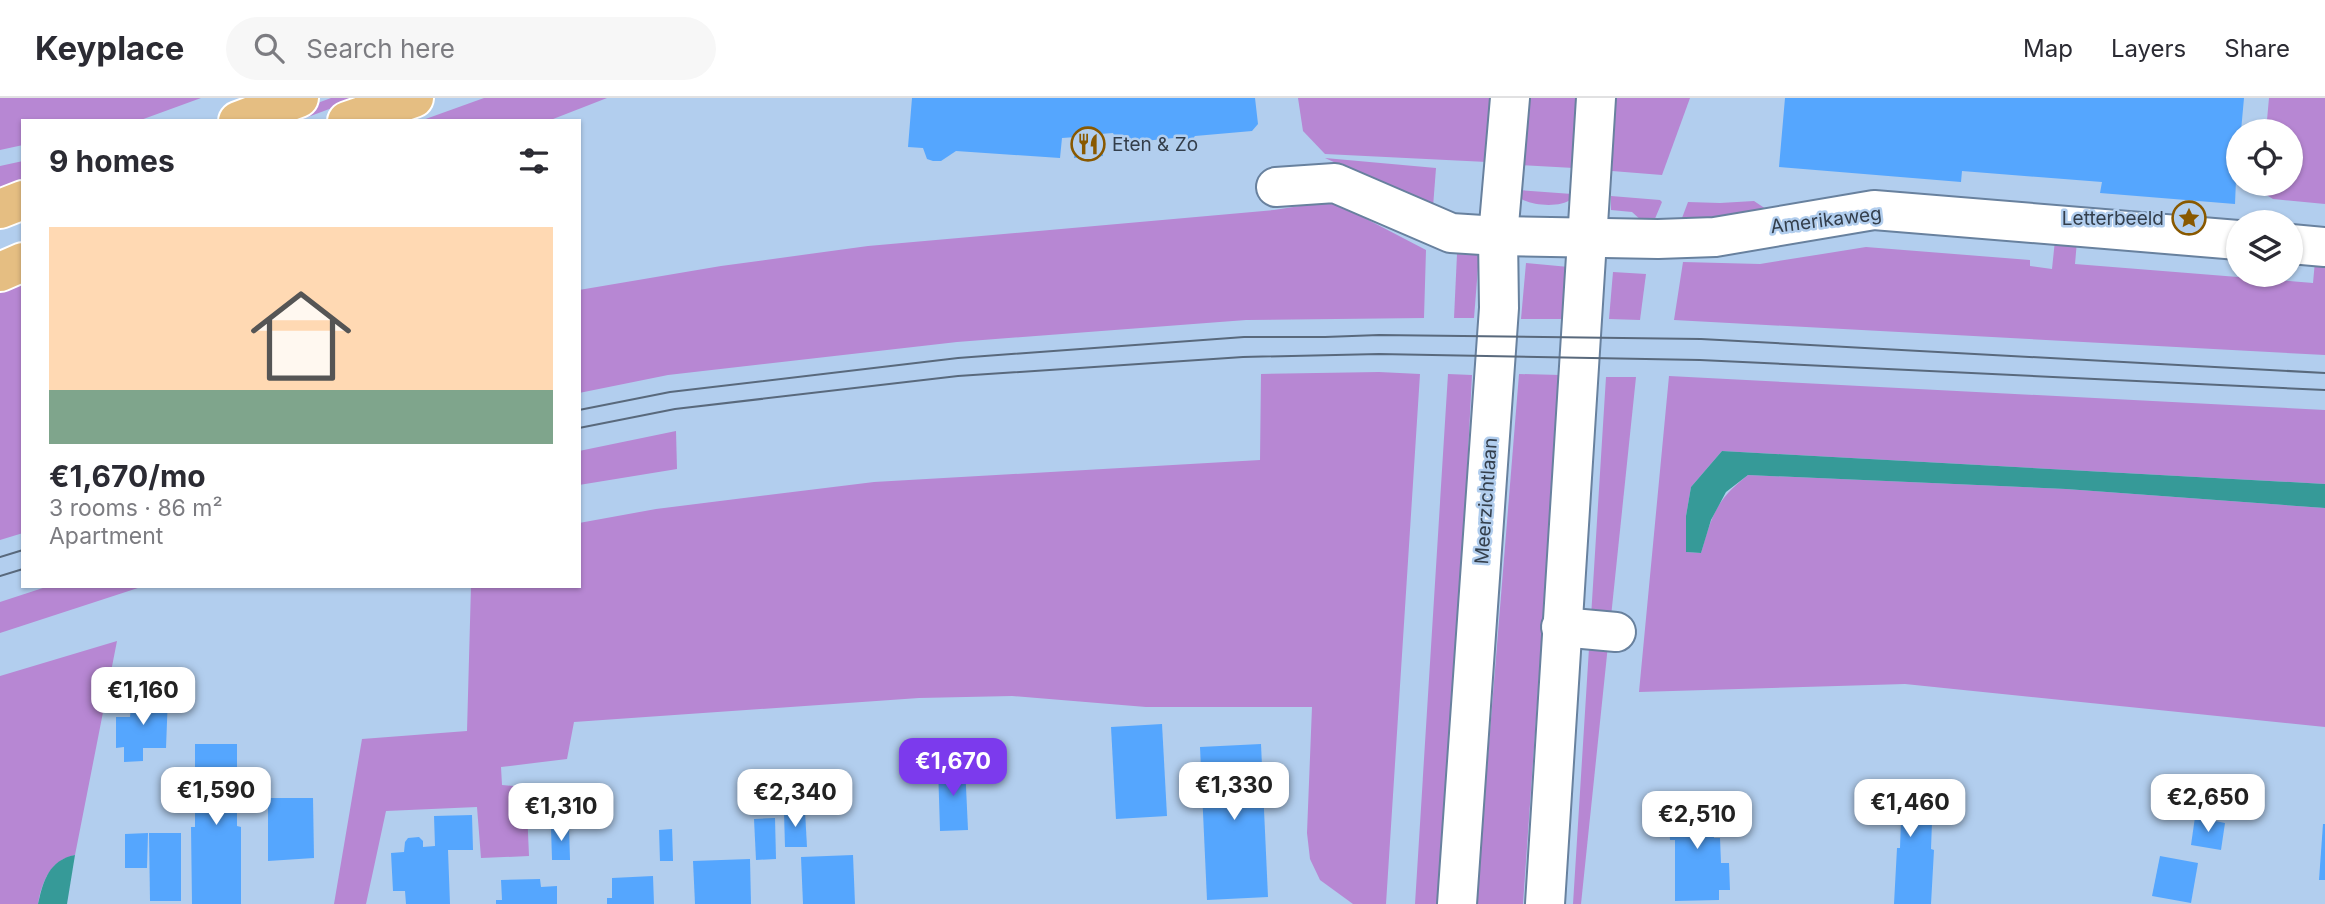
<!DOCTYPE html>
<meta charset="utf-8">
<style>
:root{--surface:#fff;--page:#f7f7f7;--text:#2b2b33;--muted:#7c7c81;--line:#e1e1e2;--accent:#7c3aed}
body{margin:0;font-family:Inter,sans-serif;background:var(--page);color:var(--text);height:100vh;display:flex;flex-direction:column;font-size:26px;white-space:nowrap}
*{box-sizing:border-box;margin:0}
p{font-size:23px;color:var(--muted)}
.icon{flex:none;width:38px;height:38px;fill:none;stroke:currentColor;stroke-width:2;stroke-linecap:round;stroke-linejoin:round}
.map{position:relative;flex:1;overflow:hidden}
.drawer{position:absolute;left:21px;top:21px;width:560px;height:469px;display:flex;flex-direction:column;background:var(--surface);border-radius:0px;box-shadow:0 2px 5px #0004}
.drawer>*{flex:none}
.controls{position:absolute;left:2226px;top:21px;display:grid;gap:14px}
.controls a{display:grid;place-items:center;width:77px;height:77px;border-radius:50%;background:var(--surface);box-shadow:0 2px 5px #0004;font-size:35px}
.price{position:absolute;translate:-50% -60px;padding:0 16px;border-radius:14px;background:#fff;color:#222;font-size:23px;line-height:46px;filter:drop-shadow(0 2px 4px #0008)}
.price::after{content:'';position:absolute;left:50%;top:42px;width:21px;height:16px;margin-left:-10px;background:inherit;clip-path:polygon(0 0,100% 0,50% 100%)}
.price.active{background:var(--accent);color:#fff}
ul{padding:0;list-style:none}
li{display:grid;align-content:center;gap:14px;height:371px;padding:0 28px}
li+li{border-top:2px solid var(--line)}
li span{display:grid;place-items:center;height:217px;border-radius:0px;color:#555}
li>.icon{margin-inline-start:auto}
span .icon{width:126px;height:126px;fill:#fffc;stroke-width:1}
li b{font-size:30px}
h2{display:flex;justify-content:space-between;align-items:center;height:84px;padding:0 28px;font-size:30px}
header{display:flex;align-items:center;gap:42px;box-sizing:border-box;height:98px;padding:0 35px;background:var(--surface);border-bottom:2px solid var(--line)}
header strong{font-size:33px}
nav{display:flex;gap:38px;margin-inline-start:auto;font-size:24px}
.search{width:490px;height:63px;background:var(--page);display:flex;align-items:center;gap:18px;box-sizing:border-box;padding:0 24px;border-radius:38px;color:var(--muted);font-size:26px}
.map>svg:first-child{display:block}
.green{fill:#b787d3}
.water{fill:#369a98}
.building{fill:#55a6fe}
.lines{fill:none;stroke-linecap:round;stroke-linejoin:round}
.minor-casing{stroke:#68819e;stroke-width:42}
.major-casing{stroke:#fff;stroke-width:42}
.minor{stroke:#fff;stroke-width:38}
.major{stroke:#e5be82;stroke-width:38}
.tram{stroke:#59697c;stroke-width:2}
.labels{text-anchor:middle;dominant-baseline:central;stroke-width:5;stroke-linejoin:round;paint-order:stroke}
.poi-label{font-size:19px;fill:#333e4b;stroke:#b2ceee;text-anchor:start}
.street-label{font-size:19px;fill:#333e4b;stroke:#b2ceee}
</style>
<header>
<strong>Keyplace</strong>
<div class="search"><svg class="icon" aria-label="search" viewBox="0 0 24 24"><circle cx="10" cy="10" r="6"/><path d="M15 15l6 6"/></svg>Search here</div>
<nav><a>Map</a><a>Layers</a><a>Share</a></nav>
</header>
<div class="map">
<svg width="2325" height="806" viewBox="0 0 2325 806">
<rect width="100%" height="100%" fill="#b2ceee"/>
<g class="green">
<polygon points="0,0 201,0 138,23 23,23 23,47 0,52"/>
<polygon points="331,0 359,0 297,23 269,23"/>
<polygon points="484,0 607,0 548,23 420,23"/>
<polygon points="1298,0 1491,0 1487,64 1325,56 1303,33"/>
<polygon points="1524,0 1578,0 1574,70 1520,67"/>
<polygon points="1616,0 1690,0 1662,77 1612,73"/>
<polygon points="2269,0 2325,0 2325,106 2273,101 2260,93 2261,86 2291,86 2291,33 2266,33"/>
<polygon points="1325,60 1436,70 1433,109"/>
<polygon points="23,63 23,83 0,89 0,68"/>
<path d="M 1519,92 L 1572,96 L 1571,101 C 1561,110 1531,108 1520,100 Z"/>
<polygon points="1611,98 1660,102 1662,104 1654,123 1642,123 1632,114 1611,112"/>
<polygon points="1332,103 1426,152 1424,220 1246,222 957,244 668,277 579,295 579,192 721,168 868,148 1274,112"/>
<polygon points="1754,103 1772,115 1679,128 1688,104 1720,105"/>
<polygon points="2055,142 2077,143 2075,166 2313,185 2315,163 2325,164 2325,257 1674,222 1683,164 1760,166 1866,149 2030,162 2030,168 2052,171"/>
<polygon points="1457,156 1479,157 1474,220 1454,220"/>
<polygon points="1526,165 1569,169 1564,221 1521,221"/>
<polygon points="23,174 23,435 0,442 0,184"/>
<polygon points="1613,174 1646,176 1640,222 1609,221"/>
<polygon points="1379,274 1420,276 1386,806 1353,806 1320,782 1310,761 1307,735 1312,609 1146,609 1012,598 919,600 574,624 567,661 501,669 502,687 526,689 529,758 481,760 477,709 386,713 366,806 334,806 362,641 467,633 471,488 579,488 579,425 656,411 874,384 1260,362 1261,276"/>
<polygon points="1448,276 1472,277 1445,806 1415,806"/>
<polygon points="1519,276 1560,277 1523,806 1476,806"/>
<path d="M 1669,278 L 2325,312 L 2325,386 L 1722,353 L 1691,389 L 1686,418 L 1686,454 L 1701,455 C 1712,417 1716,402 1748,377 L 2066,391 L 2325,410 L 2325,629 L 1905,586 L 1639,594 Z"/>
<polygon points="1606,279 1636,279 1581,806 1573,806"/>
<polygon points="676,333 677,371 579,387 579,353"/>
<polygon points="49,488 144,488 0,535 0,504"/>
<path d="M 117,543 L 75,757 C 50,762 42,784 38,806 L 0,806 L 0,578 Z"/>
</g>
<g class="water">
<polygon points="1722,353 2325,386 2325,410 2066,391 1748,377 1726,394 1711,422 1701,455 1686,454 1686,418 1691,389"/>
<path d="M 75,757 L 67,806 L 38,806 C 43,783 49,762 75,757 Z"/>
</g>
<g class="building">
<polygon points="912,0 1255,0 1258,26 1252,33 1195,38 1190,44 1184,39 1124,45 1116,41 1113,35 1100,36 1103,58 1074,60 1076,39 1062,40 1060,60 956,53 941,63 933,63 927,61 923,50 908,49"/>
<polygon points="1785,0 2244,0 2241,33 2238,33 2235,106 2100,95 2102,84 1962,73 1961,84 1779,69"/>
<polygon points="132,598 168,598 166,650 143,650 143,663 124,664 124,649 116,650 116,619 130,619"/>
<polygon points="1162,626 1167,718 1116,721 1111,629"/>
<polygon points="195,646 237,646 237,728 241,729 241,806 192,806 191,729 195,729"/>
<polygon points="1261,646 1268,799 1207,802 1200,649"/>
<polygon points="965,667 968,732 940,733 938,668"/>
<polygon points="1876,684 1931,687 1929,723 1932,724 1931,751 1934,752 1931,806 1894,806 1897,750 1900,750 1901,722 1875,721"/>
<polygon points="1713,699 1714,740 1720,740 1721,765 1729,765 1730,792 1719,792 1719,802 1675,803 1675,742 1670,742 1668,701"/>
<polygon points="268,700 313,700 314,760 268,763"/>
<polygon points="805,713 807,749 785,749 784,714"/>
<polygon points="472,717 473,752 448,752 450,806 406,806 405,793 393,793 391,755 404,754 405,744 408,740 419,739 423,743 423,749 435,748 434,718"/>
<polygon points="2195,719 2225,725 2221,752 2191,747"/>
<polygon points="775,720 776,761 756,762 754,721"/>
<polygon points="2323,726 2325,726 2325,782 2319,782"/>
<polygon points="569,728 570,762 552,762 551,729"/>
<polygon points="672,731 673,763 660,763 659,732"/>
<polygon points="148,735 147,770 125,770 125,736"/>
<polygon points="149,735 181,735 181,803 150,803"/>
<polygon points="853,757 855,806 803,806 801,759"/>
<polygon points="2160,758 2198,765 2191,805 2152,798"/>
<polygon points="750,761 751,806 695,806 693,763"/>
<polygon points="653,778 654,806 607,806 607,800 612,800 612,780"/>
<polygon points="540,781 541,789 557,788 557,806 496,806 496,802 502,802 501,782"/>
</g>
<g class="lines">
<defs>
<g id="minor">
<polyline points="1276,89 1335,85 1451,135 1498,138 1658,141 1715,139 1874,112 2238,142"/>
<polyline points="2291,146 2325,149"/>
<polyline points="1561,529 1616,534"/>
<polyline points="1457,806 1499,210 1498,138 1510,0"/>
<polyline points="1545,806 1596,0"/>
</g>
<g id="major">
<polyline points="238,23 299,0"/>
<polyline points="347,23 414,0"/>
<polyline points="0,111 23,102"/>
<polyline points="0,174 23,164"/>
</g>
</defs>
<use href="#minor" class="minor-casing"/>
<use href="#major" class="major-casing"/>
<use href="#minor" class="minor"/>
<use href="#major" class="major"/>
<g class="tram">
<polyline points="579,312 670,294 958,260 1244,239 1325,239 1379,237 1701,241 2325,275"/>
<polyline points="579,330 675,311 958,278 1243,259 1379,256 1700,262 2325,292"/>
<polyline points="0,459 23,452"/>
<polyline points="0,478 23,471"/>
</g>
</g>
<defs>
<symbol id="restaurant-ring" viewBox="-11 -11 22 22"><circle r="9.5" fill="#b2ceee" stroke="#895900" stroke-width="1.5"/><path d="M-5-6h1v4h1v-4h1v4h1v-4h1v5L-1.5 .5V6h-2V.5L-5-1ZM5-6V6H3V1.5H1.5Q1.5-4 5-6Z" fill="#895900"/></symbol>
<symbol id="sight-ring" viewBox="-11 -11 22 22"><circle r="9.5" fill="#b2ceee" stroke="#895900" stroke-width="1.5"/><path d="M0-6L1.8-2.2L6-1.7L2.9 1.2L3.7 5.4L0 3.3L-3.7 5.4L-2.9 1.2L-6-1.7L-1.8-2.2Z" fill="#895900"/></symbol>
</defs>
<g fill-rule="evenodd">
<use href="#restaurant-ring" x="1069" y="27" width="38" height="38"/>
<use href="#sight-ring" x="2170" y="101" width="38" height="38"/>
</g>
<g class="labels">
<g class="poi-label">
<text x="1112" y="46">Eten &amp; Zo</text>
<text x="2164" y="120" text-anchor="end">Letterbeeld</text>
</g>
<g class="street-label">
<text transform="translate(1826 122) rotate(-7)">Amerikaweg</text>
<text transform="translate(1486 403) rotate(-86)">Meerzichtlaan</text>
</g>
</g>
</svg>
<div class="controls">
<a><svg class="icon" aria-label="locate" viewBox="0 0 24 24"><circle cx="12" cy="12" r="6"/><path d="M12 2v4M12 18v4M2 12h4M18 12h4"/></svg></a>
<a><svg class="icon" aria-label="layers" viewBox="0 0 24 24"><path d="M12 4l9 5-9 5-9-5zM3 14l9 5 9-5"/></svg></a>
</div>
<b class="price" style="left:143px;top:629px">€1,160</b>
<b class="price active" style="left:953px;top:700px">€1,670</b>
<b class="price" style="left:1234px;top:724px">€1,330</b>
<b class="price" style="left:216px;top:729px">€1,590</b>
<b class="price" style="left:795px;top:731px">€2,340</b>
<b class="price" style="left:2208px;top:736px">€2,650</b>
<b class="price" style="left:1910px;top:741px">€1,460</b>
<b class="price" style="left:561px;top:745px">€1,310</b>
<b class="price" style="left:1697px;top:753px">€2,510</b>
<section class="drawer">
<h2>9 homes<svg class="icon" aria-label="filters" viewBox="0 0 24 24"><path d="M4 7h16M4 17h16"/><circle cx="9" cy="7" r="2"/><circle cx="15" cy="17" r="2"/></svg></h2>
<ul>
<li><span style="background:linear-gradient(#ffd9b3 75%,#7fa58c 0)"><svg class="icon" aria-label="home" viewBox="0 0 24 24"><path d="M3 11l9-7 9 7M6 9v11h12V9"/></svg></span><div><b>€1,670/mo</b><p>3 rooms · 86 m²</p><p>Apartment</p></div></li>
</ul>
</section>
</div>
